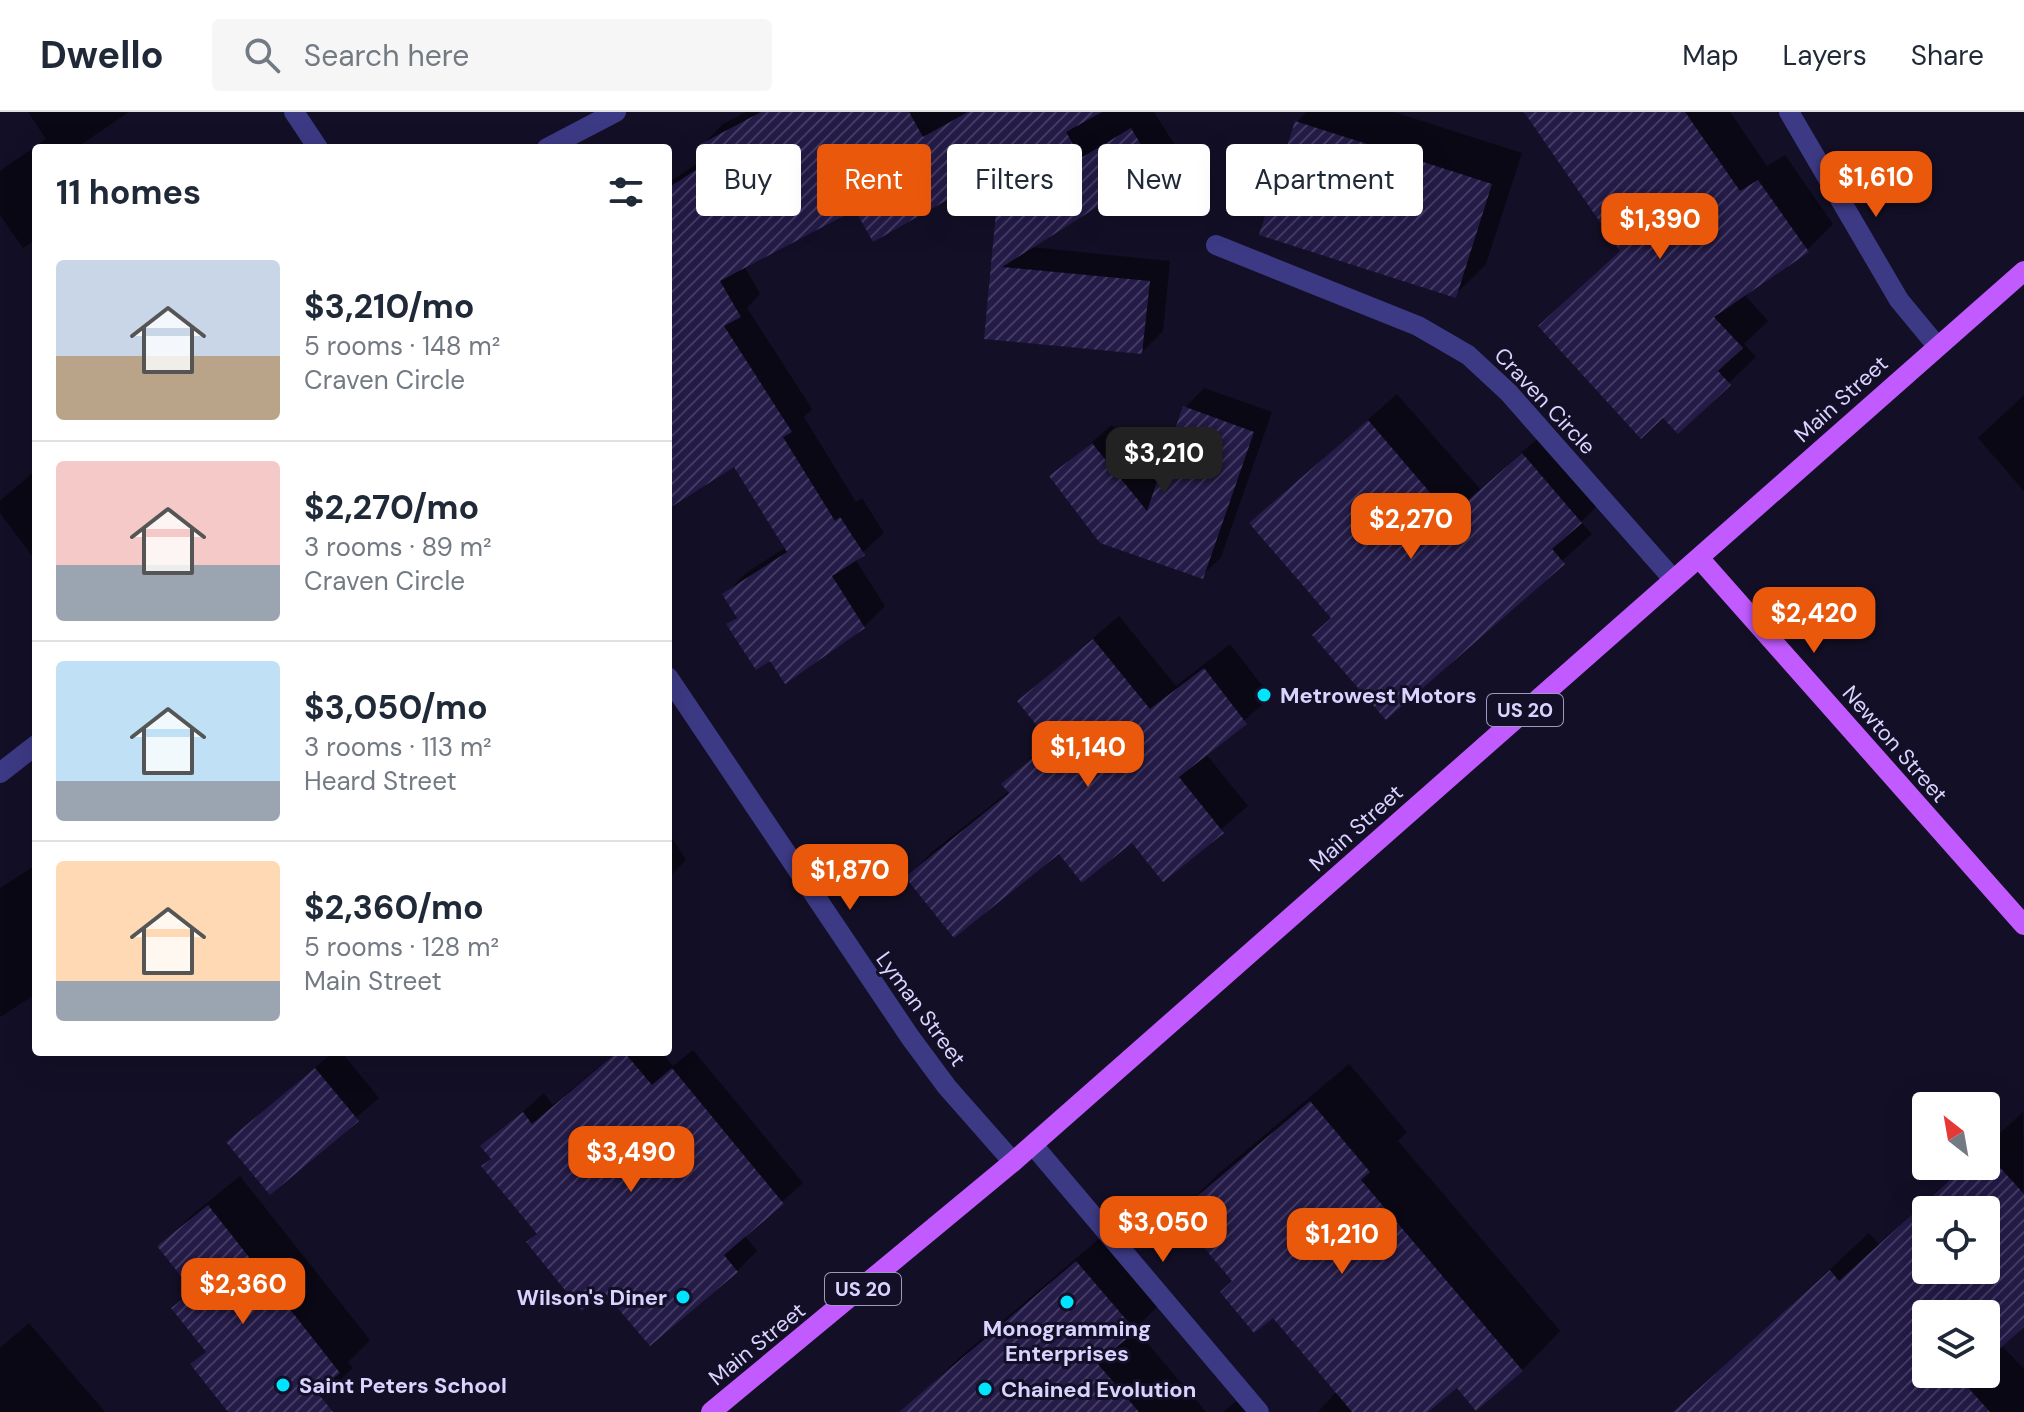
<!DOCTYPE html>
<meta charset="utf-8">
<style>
:root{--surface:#fff;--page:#f6f6f7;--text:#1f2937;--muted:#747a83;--line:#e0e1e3;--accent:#ea580c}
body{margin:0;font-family:"DM Sans",sans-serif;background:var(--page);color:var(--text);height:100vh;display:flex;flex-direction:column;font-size:30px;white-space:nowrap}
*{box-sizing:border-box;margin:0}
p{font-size:26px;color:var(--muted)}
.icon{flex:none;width:44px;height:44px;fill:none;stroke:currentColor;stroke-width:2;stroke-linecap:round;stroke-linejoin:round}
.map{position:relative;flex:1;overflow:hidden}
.side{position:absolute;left:32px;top:32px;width:640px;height:912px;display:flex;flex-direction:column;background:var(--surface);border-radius:8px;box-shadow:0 8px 32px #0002}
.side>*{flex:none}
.guide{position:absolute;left:696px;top:32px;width:760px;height:72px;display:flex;gap:16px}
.needle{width:52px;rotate:329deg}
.tools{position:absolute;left:1912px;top:980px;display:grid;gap:16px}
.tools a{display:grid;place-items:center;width:88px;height:88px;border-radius:8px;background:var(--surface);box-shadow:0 8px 32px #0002;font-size:40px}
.price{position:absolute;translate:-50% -68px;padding:0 18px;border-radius:16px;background:var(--accent);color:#fff;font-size:26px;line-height:52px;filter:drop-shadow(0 2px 4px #0008)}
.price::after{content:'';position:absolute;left:50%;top:48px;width:24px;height:18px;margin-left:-12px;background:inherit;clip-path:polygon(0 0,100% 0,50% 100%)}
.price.selected{background:#222;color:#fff}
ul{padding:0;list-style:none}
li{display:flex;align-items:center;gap:24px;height:200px;padding:0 24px}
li+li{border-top:2px solid var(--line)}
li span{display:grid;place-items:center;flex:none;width:224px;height:160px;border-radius:8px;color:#555}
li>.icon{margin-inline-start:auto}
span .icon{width:96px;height:96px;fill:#fffc;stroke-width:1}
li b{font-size:34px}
h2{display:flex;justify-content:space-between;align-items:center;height:96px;padding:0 24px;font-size:34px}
.tag{padding:0 28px;border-radius:8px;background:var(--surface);box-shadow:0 8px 32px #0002;font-size:28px;line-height:72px}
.tag.selected{background:var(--accent);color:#fff}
header{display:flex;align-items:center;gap:48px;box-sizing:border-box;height:112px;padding:0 40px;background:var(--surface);border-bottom:2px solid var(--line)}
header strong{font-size:38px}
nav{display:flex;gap:44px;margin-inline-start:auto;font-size:28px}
.search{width:560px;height:72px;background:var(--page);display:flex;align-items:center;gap:20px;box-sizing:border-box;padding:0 28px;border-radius:8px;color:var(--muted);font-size:30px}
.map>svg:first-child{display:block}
.shadow{fill:#0007;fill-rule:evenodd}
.building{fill:url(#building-hatch);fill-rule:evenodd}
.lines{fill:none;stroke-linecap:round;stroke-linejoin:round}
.minor{stroke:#3d3a85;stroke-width:20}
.major{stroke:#c25bff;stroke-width:20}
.poi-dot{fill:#00e5ff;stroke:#130f26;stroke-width:3}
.labels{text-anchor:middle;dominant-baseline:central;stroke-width:6;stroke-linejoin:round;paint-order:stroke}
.shield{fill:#130f26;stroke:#9e99be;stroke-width:2}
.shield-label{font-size:20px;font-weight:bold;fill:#d9d4ff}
.street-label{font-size:22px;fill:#d9d4ff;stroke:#130f26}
.poi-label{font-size:22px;font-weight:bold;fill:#d9d4ff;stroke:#130f26;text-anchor:start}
</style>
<header>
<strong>Dwello</strong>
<div class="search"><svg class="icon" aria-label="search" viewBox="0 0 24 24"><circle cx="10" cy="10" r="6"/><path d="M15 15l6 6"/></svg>Search here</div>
<nav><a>Map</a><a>Layers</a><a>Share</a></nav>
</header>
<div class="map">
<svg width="2024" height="1300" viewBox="0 0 2024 1300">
<defs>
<pattern id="building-hatch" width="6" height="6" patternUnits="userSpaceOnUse" patternTransform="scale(2)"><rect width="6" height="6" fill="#241b47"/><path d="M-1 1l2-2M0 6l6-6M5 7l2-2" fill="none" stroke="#433b63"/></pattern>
</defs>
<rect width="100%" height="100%" fill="#130f26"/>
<g class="shadow">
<polygon points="28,0 129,0 76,36 36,36 36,127 23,136 0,103 0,59 46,27"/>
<polygon points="746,0 1154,0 1176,35 1155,56 1030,135 1170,149 1163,219 1142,240 986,225 1003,54 855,95 744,154 760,182 747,196 812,297 804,305 856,390 862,386 884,421 855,447 885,494 864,515 785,569 771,547 729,513 738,503 725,482 746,461 786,435 735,353 668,395 668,71 707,45 702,33 723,12"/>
<polygon points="1306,0 1394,0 1522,41 1486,152 1455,183 1297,10"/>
<polygon points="1537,0 1730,0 1767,54 1785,43 1833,112 1807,138 1744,182 1768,209 1744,232 1756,245 1678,319 1663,303 1540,214 1621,138"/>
<polygon points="1204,276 1272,300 1221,445 1202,464 1051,365 1112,313 1159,371 1185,296"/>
<polygon points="1397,282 1480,377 1552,314 1609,382 1581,410 1592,422 1386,606 1333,505 1252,411"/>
<polygon points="2024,283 2024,379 1978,326"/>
<polygon points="36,358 36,449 0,401 0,389"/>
<polygon points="1119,504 1176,574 1230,532 1271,585 1206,642 1248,694 1163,767 1132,729 907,765 932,740 1009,679 1004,672 1052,628 1020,589"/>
<polygon points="668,720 686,748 668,766"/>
<polygon points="36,753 36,882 0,905 0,776"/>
<polygon points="693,938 803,1071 744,1123 757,1139 737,1159 605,1177 539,1121 483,1035 544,981 553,993 616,940 661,940 673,954"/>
<polygon points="333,940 341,940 379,986 270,1080 229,1031"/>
<polygon points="1349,952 1407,1020 1398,1029 1560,1219 1522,1258 1457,1273 1425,1300 1318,1300 1337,1279 1273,1203 1234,1168 1178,1102 1216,1064"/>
<path d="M 2023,1000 L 2024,1212 L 2001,1233 L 2024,1257 L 2024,1300 L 1687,1300 L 1682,1294 L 1869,1121 L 1879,1132 L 1964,1054 L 1986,1054 L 1986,1034 ZM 1926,1098 L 1986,1098 L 1986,1158 L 1926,1158 ZM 1926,1202 L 1986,1202 L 1986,1262 L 1926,1262 Z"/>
<polygon points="240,1064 370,1228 348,1250 353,1256 305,1300 230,1300 193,1252 207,1238 174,1196 193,1177 160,1134 191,1104"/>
<polygon points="1113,1115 1170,1182 1135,1217 1206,1300 905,1300 958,1247"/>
<polygon points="29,1211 105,1300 0,1300 0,1236"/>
<polygon points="1250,1278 1267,1300 1223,1300"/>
</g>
<g class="building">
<polygon points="761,0 909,0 923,25 968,0 1102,0 1066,20 1081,46 1131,16 1156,58 1002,155 1150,169 1142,242 984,227 1000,58 873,130 855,98 720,169 741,205 724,214 792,320 783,325 835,409 840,405 865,443 832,464 865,516 785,572 770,549 756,558 726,512 737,506 722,482 787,440 734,355 668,397 668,76 708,50 699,33"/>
<polygon points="1524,0 1685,0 1740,79 1758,68 1809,140 1714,205 1743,236 1718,259 1731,273 1678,322 1663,306 1641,327 1538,214 1620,139"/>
<polygon points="1295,9 1492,72 1456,186 1259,123"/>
<polygon points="1183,294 1254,320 1203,467 1100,431 1049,364 1092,331 1147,399"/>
<polygon points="1368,308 1450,404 1522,341 1582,411 1552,437 1565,452 1386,608 1312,523 1331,506 1249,411"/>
<polygon points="1093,527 1150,597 1204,556 1247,612 1179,665 1224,721 1163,770 1132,731 1082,771 1059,742 954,826 905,765 1009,681 1001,672 1051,631 1017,589"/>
<polygon points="617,940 624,940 652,973 672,956 784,1092 724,1143 738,1160 650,1234 604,1180 582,1199 526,1130 537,1122 481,1054 491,1047 480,1034 523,1000 532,1012"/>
<polygon points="315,956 359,1009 270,1083 226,1030"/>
<polygon points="1310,989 1370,1060 1361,1068 1523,1259 1476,1299 1457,1276 1428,1300 1352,1300 1273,1206 1254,1221 1220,1180 1232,1169 1176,1102"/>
<path d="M 1986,1040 L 2024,1082 L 2024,1215 L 1986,1249 L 1986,1202 L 1926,1202 L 1926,1262 L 1972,1262 L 1963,1270 L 1990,1300 L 1673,1300 L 1830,1158 L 1839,1169 L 1965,1054 L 1986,1054 ZM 1926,1098 L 1986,1098 L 1986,1158 L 1926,1158 Z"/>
<polygon points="208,1093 340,1261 316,1279 333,1300 228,1300 190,1252 206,1240 171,1196 193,1179 157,1134"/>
<polygon points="1076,1149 1136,1219 1097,1251 1139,1300 899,1300"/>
</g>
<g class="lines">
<g class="minor">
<polyline points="294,0 318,36"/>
<polyline points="1789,0 1899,188 1937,234"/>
<polyline points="547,36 616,0"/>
<polyline points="1216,133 1418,214 1468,243 1509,281 1673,467"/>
<polyline points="668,565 910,925 947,975 1013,1050"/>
<polyline points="0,661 36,633"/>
<polyline points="1033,1033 1259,1300"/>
</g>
<g class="major">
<polyline points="1699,446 2024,813"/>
<polyline points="711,1300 1013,1050 2024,159"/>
</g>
</g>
<g class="poi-dot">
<circle cx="1264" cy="583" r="8"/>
<circle cx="683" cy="1185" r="8"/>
<circle cx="1067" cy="1190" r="8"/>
<circle cx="283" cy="1273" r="8"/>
<circle cx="985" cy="1277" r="8"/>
</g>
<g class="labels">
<g class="shield">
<rect x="1487" y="582" width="76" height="32" rx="6"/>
<rect x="825" y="1161" width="76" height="32" rx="6"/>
</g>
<g class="shield-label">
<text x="1525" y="598">US 20</text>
<text x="863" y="1177">US 20</text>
</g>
<g class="street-label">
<text transform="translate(1841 287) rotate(-42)">Main Street</text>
<text transform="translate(1545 289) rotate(47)">Craven Circle</text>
<text transform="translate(1895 632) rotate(49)">Newton Street</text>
<text transform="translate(1356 716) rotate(-42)">Main Street</text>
<text transform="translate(921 897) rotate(54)">Lyman Street</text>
<text transform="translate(757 1232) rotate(-39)">Main Street</text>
</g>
<g class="poi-label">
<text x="1280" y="583">Metrowest Motors</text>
<text x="667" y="1185" text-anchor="end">Wilson's Diner</text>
<text x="1067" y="1216" text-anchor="middle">Monogramming<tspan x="1067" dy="25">Enterprises</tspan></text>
<text x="299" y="1273">Saint Peters School</text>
<text x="1001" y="1277">Chained Evolution</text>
</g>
</g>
</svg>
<div class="tools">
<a><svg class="needle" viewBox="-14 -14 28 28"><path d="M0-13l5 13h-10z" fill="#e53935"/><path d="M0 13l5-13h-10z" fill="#747a83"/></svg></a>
<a><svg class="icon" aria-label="locate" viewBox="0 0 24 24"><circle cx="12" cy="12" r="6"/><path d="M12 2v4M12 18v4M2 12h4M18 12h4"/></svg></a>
<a><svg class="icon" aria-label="layers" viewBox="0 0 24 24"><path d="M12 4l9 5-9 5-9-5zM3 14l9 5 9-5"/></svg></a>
</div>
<b class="price" style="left:1876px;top:107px">$1,610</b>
<b class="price" style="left:1660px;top:149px">$1,390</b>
<b class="price selected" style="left:1164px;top:383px">$3,210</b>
<b class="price" style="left:1411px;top:449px">$2,270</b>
<b class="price" style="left:1814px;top:543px">$2,420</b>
<b class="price" style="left:1088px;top:677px">$1,140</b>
<b class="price" style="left:850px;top:800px">$1,870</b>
<b class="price" style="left:631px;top:1082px">$3,490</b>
<b class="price" style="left:1163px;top:1152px">$3,050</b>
<b class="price" style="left:1342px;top:1164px">$1,210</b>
<b class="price" style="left:243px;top:1214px">$2,360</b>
<div class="guide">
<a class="tag">Buy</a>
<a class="tag selected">Rent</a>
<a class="tag">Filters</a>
<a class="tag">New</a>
<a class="tag">Apartment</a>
</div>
<section class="side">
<h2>11 homes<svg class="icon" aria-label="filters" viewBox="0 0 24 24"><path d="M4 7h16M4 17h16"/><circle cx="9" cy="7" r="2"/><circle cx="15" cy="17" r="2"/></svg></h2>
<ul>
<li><span style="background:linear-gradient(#c9d6e8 60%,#b9a48a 0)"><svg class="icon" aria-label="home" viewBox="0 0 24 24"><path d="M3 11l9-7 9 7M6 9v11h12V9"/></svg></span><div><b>$3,210/mo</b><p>5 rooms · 148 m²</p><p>Craven Circle</p></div></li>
<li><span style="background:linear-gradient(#f6c9c9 65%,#9aa5b1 0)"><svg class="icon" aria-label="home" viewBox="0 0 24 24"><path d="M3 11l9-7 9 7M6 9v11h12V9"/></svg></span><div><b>$2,270/mo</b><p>3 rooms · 89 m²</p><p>Craven Circle</p></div></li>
<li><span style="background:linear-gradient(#bfe0f5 75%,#9aa5b1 0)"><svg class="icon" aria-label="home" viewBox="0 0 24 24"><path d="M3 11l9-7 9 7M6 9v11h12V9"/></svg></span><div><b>$3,050/mo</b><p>3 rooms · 113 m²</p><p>Heard Street</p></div></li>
<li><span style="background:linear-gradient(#ffd9b3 75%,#9aa5b1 0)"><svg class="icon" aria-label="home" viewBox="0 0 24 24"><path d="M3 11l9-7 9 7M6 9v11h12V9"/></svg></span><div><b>$2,360/mo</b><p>5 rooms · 128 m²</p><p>Main Street</p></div></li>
</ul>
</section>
</div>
